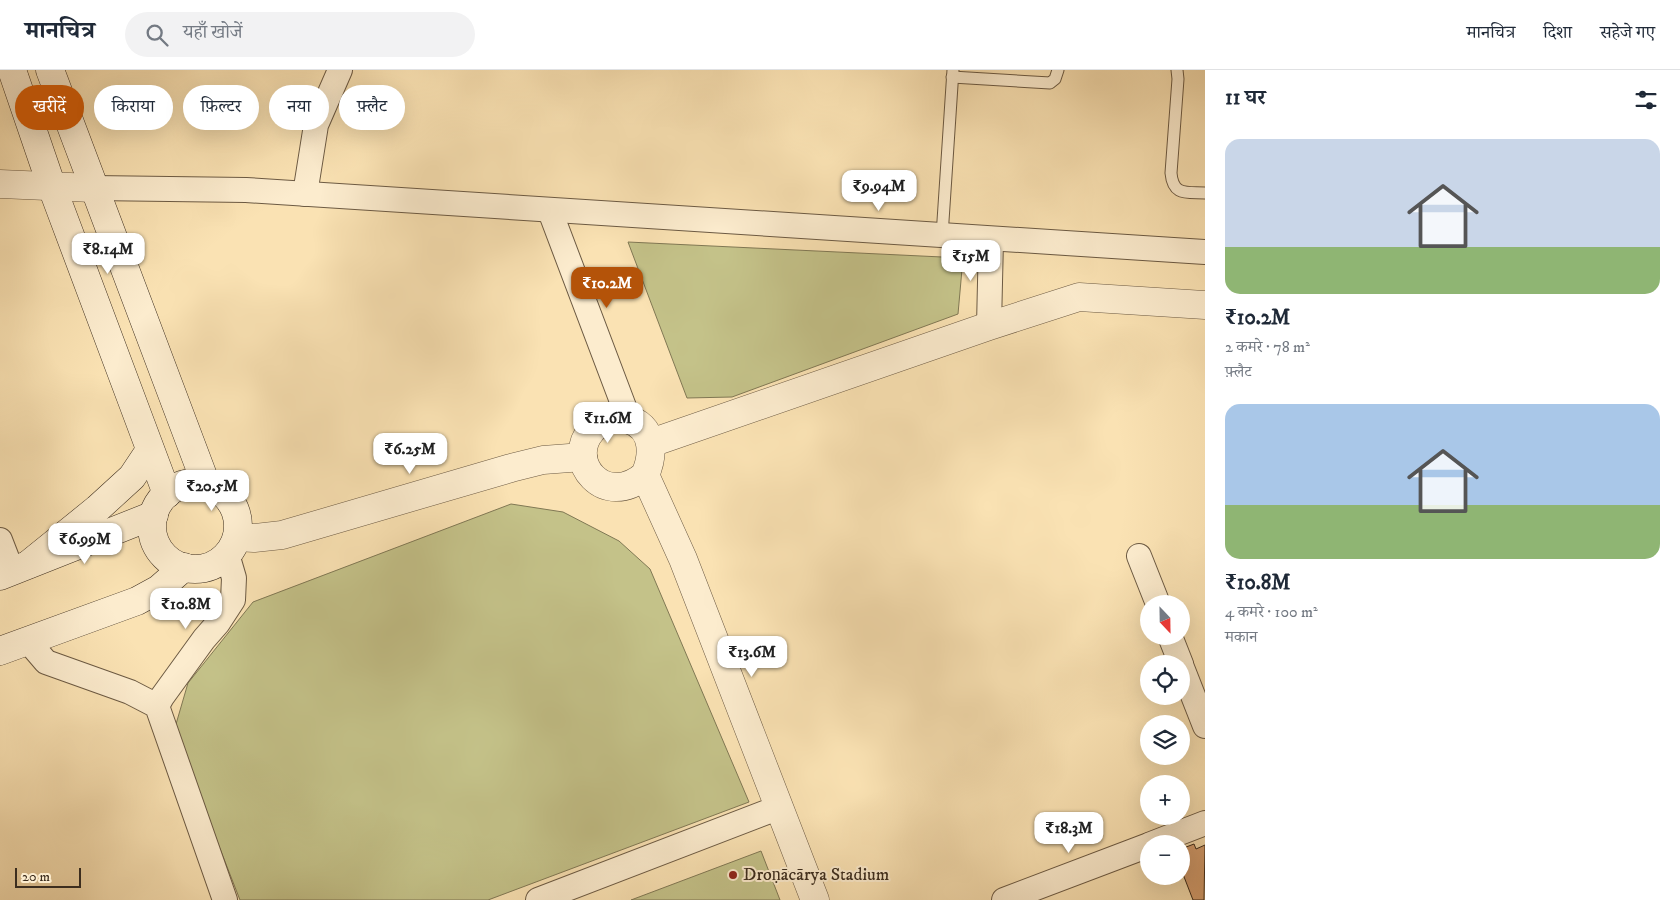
<!DOCTYPE html>
<html lang="hi">
<meta charset="utf-8">
<style>
:root{--surface:#fff;--page:#f2f2f3;--text:#1f2937;--muted:#747a83;--line:#e0e1e3;--accent:#b45309}
body{margin:0;font-family:"IM FELL DW Pica","Noto Serif Devanagari",serif;background:var(--page);color:var(--text);height:100vh;display:flex;flex-direction:column;font-size:19px;white-space:nowrap}
*{box-sizing:border-box;margin:0}
p{font-size:16px;color:var(--muted)}
.icon{flex:none;width:28px;height:28px;fill:none;stroke:currentColor;stroke-width:2;stroke-linecap:round;stroke-linejoin:round}
.map{position:relative;flex:1;overflow:hidden}
.side{display:flex;flex-direction:column;background:var(--surface);width:475px}
.side>*{flex:none}
.top-card{position:absolute;left:15px;top:15px;width:475px;height:45px;display:flex;gap:10px}
.needle{width:32px;rotate:158deg}
.buttons{position:absolute;left:1140px;top:525px;display:grid;gap:10px}
.buttons a{display:grid;place-items:center;width:50px;height:50px;border-radius:50%;background:var(--surface);box-shadow:0 5px 20px #0002;font-size:25px}
.scale{position:absolute;left:15px;bottom:12px;width:66px;box-sizing:border-box;padding-left:5px;border:2px solid #3c2d1e;border-top:0;font-size:14px;line-height:18px;white-space:nowrap;color:#3c2d1e;-webkit-text-stroke:4px #fcecce;paint-order:stroke}
.price{position:absolute;translate:-50% -42px;padding:0 11px;border-radius:10px;background:#fff;color:#222;font-size:16px;line-height:32px;filter:drop-shadow(0 1px 2px #0008)}
.price::after{content:'';position:absolute;left:50%;top:30px;width:15px;height:11px;margin-left:-8px;background:inherit;clip-path:polygon(0 0,100% 0,50% 100%)}
.price.active{background:var(--accent);color:#fff}
ul{padding:0;list-style:none}
li{display:grid;align-content:center;gap:10px;height:265px;padding:0 20px}
li span{display:grid;place-items:center;height:155px;border-radius:15px;color:#555}
li>.icon{margin-inline-start:auto}
span .icon{width:90px;height:90px;fill:#fffc;stroke-width:1}
li b{font-size:21px}
h2{display:flex;justify-content:space-between;align-items:center;height:60px;padding:0 20px;font-size:21px}
.tag{padding:0 18px;border-radius:22px;background:var(--surface);box-shadow:0 5px 20px #0002;font-size:18px;line-height:45px}
.tag.active{background:var(--accent);color:#fff}
header{display:flex;align-items:center;gap:30px;box-sizing:border-box;height:70px;padding:0 25px;background:var(--surface);border-bottom:1px solid var(--line)}
header strong{font-size:24px}
nav{display:flex;gap:28px;margin-inline-start:auto;font-size:18px}
.search{width:350px;height:45px;background:var(--page);display:flex;align-items:center;gap:12px;box-sizing:border-box;padding:0 18px;border-radius:28px;color:var(--muted);font-size:19px}
main{display:flex;flex:1;min-height:0}
.map>svg:first-child{display:block}
.green{fill:#c4c289;stroke:#807854}
.building{fill:#d7a172;stroke:#3c2d1e}
.lines{fill:none;stroke-linecap:round;stroke-linejoin:round}
.service-casing{stroke:#6c5a43;stroke-width:13}
.minor-casing{stroke:#6c5a43;stroke-width:26}
.tertiary-casing{stroke:#6c5a43;stroke-width:29}
.secondary-casing{stroke:#3c2d1e;stroke-width:29}
.service{stroke:#fcecce;stroke-width:11}
.minor{stroke:#fcecce;stroke-width:24}
.tertiary{stroke:#fcecce;stroke-width:28}
.secondary{stroke:#fcecce;stroke-width:28}
.poi-dot{fill:#8f2418;stroke:#fcecce;stroke-width:2}
.labels{text-anchor:middle;dominant-baseline:central;stroke-width:4;stroke-linejoin:round;paint-order:stroke}
.poi-label{font-size:18px;fill:#3c2d1e;stroke:#fcecce;text-anchor:start}
</style>
<header>
<strong>मानचित्र</strong>
<div class="search"><svg class="icon" aria-label="search" viewBox="0 0 24 24"><circle cx="10" cy="10" r="6"/><path d="M15 15l6 6"/></svg>यहाँ खोजें</div>
<nav><a>मानचित्र</a><a>दिशा</a><a>सहेजे गए</a></nav>
</header>
<main>
<div class="map">
<svg width="1205" height="830" viewBox="0 0 1205 830">
<rect width="100%" height="100%" fill="#fae2b3"/>
<filter id="stains"><feTurbulence type="fractalNoise" baseFrequency=".004" numOctaves="4"/><feColorMatrix values="0 0 0 0 .2 0 0 0 0 .09 0 0 0 0 .02 0 0 0 .5 -.17"/></filter>
<radialGradient id="worn" r=".72"><stop offset=".6" stop-color="#630" stop-opacity="0"/><stop offset="1" stop-color="#630" stop-opacity=".3"/></radialGradient>
<g class="green">
<polygon points="628,172 963,188 958,244 732,327 687,328"/>
<polygon points="511,434 563,442 619,471 650,499 749,732 488,830 240,830 174,661 188,613 253,532"/>
<polygon points="761,781 780,830 631,830"/>
</g>
<polygon class="building" points="1194,774 1196,779 1205,775 1204,830 1193,830 1181,799 1181,779"/>
<g class="lines">
<defs>
<g id="service">
<path d="M 1177,0 L 1178,9 L 1171,103 C 1173,126 1186,122 1205,123"/>
<polyline points="952,7 1050,13 1055,9 1058,0"/>
<polyline points="942,166 953,0"/>
</g>
<g id="minor">
<polyline points="93,118 246,120 1205,182"/>
<polyline points="305,124 316,55 340,0"/>
<polyline points="550,141 629,350"/>
<polyline points="989,256 991,169"/>
<polyline points="0,470 12,501"/>
<polyline points="1139,486 1158,534"/>
<polyline points="1170,566 1181,594"/>
<polyline points="28,571 46,592 130,622 157,636 225,830"/>
<polyline points="1181,595 1205,656"/>
<polyline points="157,636 162,627 204,569 218,553 233,530 234,508 227,484"/>
<polyline points="1151,774 1205,753"/>
<polyline points="538,830 780,737"/>
<polyline points="1004,830 1149,775"/>
</g>
<g id="tertiary">
<polyline points="0,114 93,118"/>
<polyline points="651,373 989,256 1079,227 1205,235"/>
<path d="M 645,405 C 605,440 564,391 592,360 C 598,353 608,348 619,348 C 652,350 656,380 645,405 L 683,489 L 815,830"/>
<polyline points="237,467 254,468 282,465 511,398 543,390 583,387"/>
</g>
<g id="secondary">
<polyline points="12,0 52,117 167,424"/>
<polyline points="50,0 206,414"/>
<circle cx="195" cy="456" r="43"/>
<polyline points="29,494 97,439 132,407 150,380"/>
<polyline points="0,506 154,445"/>
<polyline points="0,581 137,531 159,519 184,497"/>
</g>
</defs>
<use href="#service" class="service-casing"/>
<use href="#minor" class="minor-casing"/>
<use href="#tertiary" class="tertiary-casing"/>
<use href="#secondary" class="secondary-casing"/>
<use href="#service" class="service"/>
<use href="#minor" class="minor"/>
<use href="#tertiary" class="tertiary"/>
<use href="#secondary" class="secondary"/>
</g>
<circle class="poi-dot" cx="733" cy="805" r="5"/>
<g class="labels">
<g class="poi-label">
<text x="743" y="805">Droṇācārya Stadium</text>
</g>
</g>
<rect width="100%" height="100%" filter="url(#stains)"/>
<rect width="100%" height="100%" fill="url(#worn)"/>
</svg>
<div class="buttons">
<a><svg class="needle" viewBox="-14 -14 28 28"><path d="M0-13l5 13h-10z" fill="#e53935"/><path d="M0 13l5-13h-10z" fill="#747a83"/></svg></a>
<a><svg class="icon" aria-label="locate" viewBox="0 0 24 24"><circle cx="12" cy="12" r="6"/><path d="M12 2v4M12 18v4M2 12h4M18 12h4"/></svg></a>
<a><svg class="icon" aria-label="layers" viewBox="0 0 24 24"><path d="M12 4l9 5-9 5-9-5zM3 14l9 5 9-5"/></svg></a>
<a>+</a>
<a>−</a>
</div>
<div class="scale">20 m</div>
<b class="price" style="left:879px;top:142px">₹9.94M</b>
<b class="price" style="left:108px;top:205px">₹8.14M</b>
<b class="price" style="left:971px;top:212px">₹15M</b>
<b class="price active" style="left:607px;top:239px">₹10.2M</b>
<b class="price" style="left:608px;top:374px">₹11.6M</b>
<b class="price" style="left:410px;top:405px">₹6.25M</b>
<b class="price" style="left:212px;top:442px">₹20.5M</b>
<b class="price" style="left:85px;top:495px">₹6.99M</b>
<b class="price" style="left:186px;top:560px">₹10.8M</b>
<b class="price" style="left:752px;top:608px">₹13.6M</b>
<b class="price" style="left:1069px;top:784px">₹18.3M</b>
<div class="top-card">
<a class="tag active">खरीदें</a>
<a class="tag">किराया</a>
<a class="tag">फ़िल्टर</a>
<a class="tag">नया</a>
<a class="tag">फ़्लैट</a>
</div>
</div>
<section class="side">
<h2>11 घर<svg class="icon" aria-label="filters" viewBox="0 0 24 24"><path d="M4 7h16M4 17h16"/><circle cx="9" cy="7" r="2"/><circle cx="15" cy="17" r="2"/></svg></h2>
<ul>
<li><span style="background:linear-gradient(#c9d6e8 70%,#8fb573 0)"><svg class="icon" aria-label="home" viewBox="0 0 24 24"><path d="M3 11l9-7 9 7M6 9v11h12V9"/></svg></span><div><b>₹10.2M</b><p>2 कमरे · 78 m²</p><p>फ़्लैट</p></div></li>
<li><span style="background:linear-gradient(#a9c7e8 65%,#8fb573 0)"><svg class="icon" aria-label="home" viewBox="0 0 24 24"><path d="M3 11l9-7 9 7M6 9v11h12V9"/></svg></span><div><b>₹10.8M</b><p>4 कमरे · 100 m²</p><p>मकान</p></div></li>
</ul>
</section>
</main>
